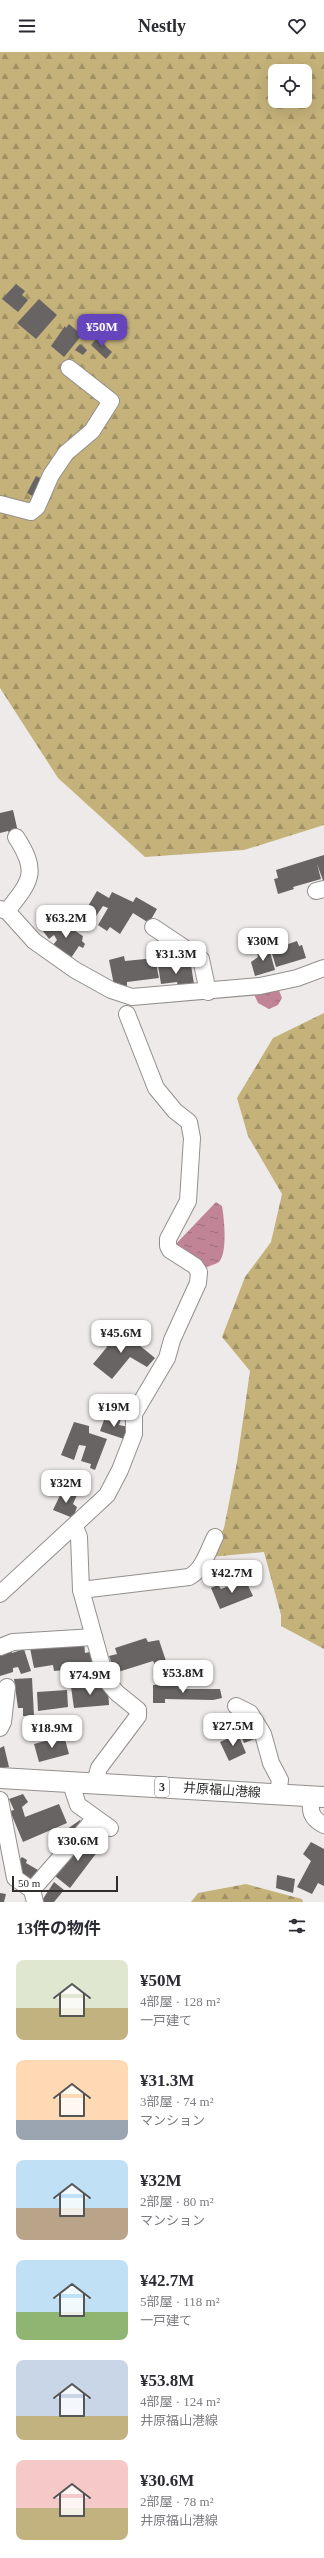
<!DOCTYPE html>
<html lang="ja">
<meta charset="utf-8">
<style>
:root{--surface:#fff;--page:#f7f7f7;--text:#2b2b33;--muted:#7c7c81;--accent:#6644bc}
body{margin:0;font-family:"Times New Roman","Noto Sans JP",serif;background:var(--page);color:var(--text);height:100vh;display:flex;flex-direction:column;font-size:15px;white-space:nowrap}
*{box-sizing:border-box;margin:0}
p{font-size:13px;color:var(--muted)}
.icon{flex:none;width:22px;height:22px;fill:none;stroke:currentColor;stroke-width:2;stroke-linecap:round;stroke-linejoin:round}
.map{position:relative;height:1850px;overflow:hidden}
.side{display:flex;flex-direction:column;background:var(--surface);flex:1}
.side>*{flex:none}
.controls{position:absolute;left:268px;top:12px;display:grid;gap:8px}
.controls a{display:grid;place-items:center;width:44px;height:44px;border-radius:8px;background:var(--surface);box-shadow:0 4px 16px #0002;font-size:20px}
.scale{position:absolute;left:12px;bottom:10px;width:106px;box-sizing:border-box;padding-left:4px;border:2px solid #2f2e2d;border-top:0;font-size:11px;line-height:14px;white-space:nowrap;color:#2f2e2d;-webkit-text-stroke:3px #fff;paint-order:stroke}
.price{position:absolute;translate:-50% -34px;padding:0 9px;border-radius:8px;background:#fff;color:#222;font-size:13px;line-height:26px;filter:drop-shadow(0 1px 2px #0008)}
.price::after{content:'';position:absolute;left:50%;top:24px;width:12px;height:9px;margin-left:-6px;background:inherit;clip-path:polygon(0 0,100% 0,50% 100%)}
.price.on{background:var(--accent);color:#fff}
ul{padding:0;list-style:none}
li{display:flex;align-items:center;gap:12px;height:100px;padding:0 16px}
li span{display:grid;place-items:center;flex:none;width:112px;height:80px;border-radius:8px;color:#555}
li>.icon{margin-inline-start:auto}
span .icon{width:48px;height:48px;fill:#fffc;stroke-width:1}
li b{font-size:17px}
h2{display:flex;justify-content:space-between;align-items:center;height:48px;padding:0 16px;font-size:17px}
header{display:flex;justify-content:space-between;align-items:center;height:52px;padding:0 16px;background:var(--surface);font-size:18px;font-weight:800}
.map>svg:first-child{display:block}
.forest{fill:url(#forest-firs);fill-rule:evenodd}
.water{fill:url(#water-ripples)}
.building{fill:#686464}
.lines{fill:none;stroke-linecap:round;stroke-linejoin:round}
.minor-casing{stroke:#928f8d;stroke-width:18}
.major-casing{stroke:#928f8d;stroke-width:22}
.minor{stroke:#fff;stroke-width:16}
.major{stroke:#fff;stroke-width:20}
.labels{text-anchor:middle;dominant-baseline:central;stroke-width:4;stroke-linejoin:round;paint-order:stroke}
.shield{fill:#fff;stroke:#6d6d6c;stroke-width:1}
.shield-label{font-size:12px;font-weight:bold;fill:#2f2e2d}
.street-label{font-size:13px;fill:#2f2e2d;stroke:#fff}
</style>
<header><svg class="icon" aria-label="menu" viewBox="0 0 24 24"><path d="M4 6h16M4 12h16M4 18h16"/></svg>Nestly<svg class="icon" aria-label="heart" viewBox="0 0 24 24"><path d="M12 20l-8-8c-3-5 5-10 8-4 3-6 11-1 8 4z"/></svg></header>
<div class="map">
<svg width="324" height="1850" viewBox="0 0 324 1850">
<defs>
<pattern id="forest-firs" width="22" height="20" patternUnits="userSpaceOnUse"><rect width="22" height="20" fill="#c4b27a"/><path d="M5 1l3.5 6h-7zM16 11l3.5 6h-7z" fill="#a09164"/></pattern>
<pattern id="water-ripples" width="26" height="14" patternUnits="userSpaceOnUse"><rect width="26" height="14" fill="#c08496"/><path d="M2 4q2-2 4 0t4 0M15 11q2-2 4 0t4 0" fill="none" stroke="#9c6c7b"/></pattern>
</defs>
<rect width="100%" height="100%" fill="#eeeae9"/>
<g class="forest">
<path d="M 0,0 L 324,0 L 324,773 L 244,798 L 145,805 L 58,726 L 0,636 ZM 275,19 L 305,19 L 305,49 L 275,49 Z"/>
<polygon points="324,961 324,1597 281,1574 281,1563 264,1500 210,1505 224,1476 237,1410 250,1319 222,1285 245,1225 271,1190 282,1142 248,1084 237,1046 273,986"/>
<polygon points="246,1832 302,1847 303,1850 191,1850 198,1841"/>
</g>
<g class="water">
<polygon points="278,936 282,946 278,953 269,957 258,951 254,942"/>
<path d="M 216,1150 L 222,1154 C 224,1165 228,1201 219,1210 C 216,1212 209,1214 205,1216 L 173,1195 Z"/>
</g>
<g class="building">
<polygon points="16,232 25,239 22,243 28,248 18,260 2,247"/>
<polygon points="39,247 57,263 36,287 17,271"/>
<polygon points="69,272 82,283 64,305 51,294 65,274 66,276"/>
<polygon points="97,286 112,300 106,307 91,293"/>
<polygon points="80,292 87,298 83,303 75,298"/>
<polygon points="36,424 45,428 36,446 27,441"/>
<polygon points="13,758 18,780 10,782 8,779 0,781 0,761"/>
<polygon points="324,803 324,831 317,812 321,827 293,835 294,837 278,842 274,827 278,826 276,818"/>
<polygon points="97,839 109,846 112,840 133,850 136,845 157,857 149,871 133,861 120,882 110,875 107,879 98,873 108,856 103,854 94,867 84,861"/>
<polygon points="63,871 83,884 82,889 85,892 83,896 79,894 71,906 53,893 57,888 54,883 49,887 43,879 50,873 56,878"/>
<polygon points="297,889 299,894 302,893 306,906 276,915 271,898"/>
<polygon points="268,893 275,918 255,924 251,910 258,905 256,897"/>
<polygon points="124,904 125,909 155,906 159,926 127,930 127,934 120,936 119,931 114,933 109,908"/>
<polygon points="173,911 176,915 191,913 194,932 178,935 177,930 161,932 158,913"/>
<polygon points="112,1276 119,1282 122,1279 155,1306 147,1315 130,1305 112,1327 93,1312 107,1295 103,1289"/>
<polygon points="112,1364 121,1367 119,1373 129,1375 124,1387 100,1379 104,1368 110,1369"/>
<polygon points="74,1370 89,1374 89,1381 107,1387 95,1418 90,1416 91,1412 81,1409 86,1394 79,1393 74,1408 61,1403"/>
<polygon points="63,1437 77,1443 73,1452 77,1455 73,1466 53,1458"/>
<polygon points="245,1527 253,1544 220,1557 211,1536 218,1533 221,1537"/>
<polygon points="146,1586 148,1590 159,1588 167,1612 156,1615 153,1609 115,1621 109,1604 117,1602 115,1596"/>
<polygon points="84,1590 85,1601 94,1599 98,1610 87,1613 87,1616 54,1619 53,1613 34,1616 30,1596"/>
<polygon points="11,1597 12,1601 24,1597 31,1619 21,1622 18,1615 13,1616 13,1620 0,1624 0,1601"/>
<polygon points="32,1626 34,1664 23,1664 23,1656 18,1656 14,1627"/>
<polygon points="103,1631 108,1636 109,1653 74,1656 71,1635"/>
<polygon points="178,1632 179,1637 220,1637 222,1646 213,1648 165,1647 165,1651 153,1651 153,1633"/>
<polygon points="67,1638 68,1655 38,1659 37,1640"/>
<polygon points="255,1672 260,1685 244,1691 239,1679"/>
<polygon points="238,1682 246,1701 229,1709 220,1690"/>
<polygon points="64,1684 69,1702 39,1710 34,1692"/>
<polygon points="4,1694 9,1715 0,1717 0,1696"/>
<polygon points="23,1742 28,1750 22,1755 25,1765 59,1752 67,1771 23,1790 10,1759 14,1758 9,1747"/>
<polygon points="80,1768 85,1773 69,1789 63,1780"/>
<polygon points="96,1782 100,1787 95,1796 98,1799 70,1836 55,1824 83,1789 87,1791"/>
<polygon points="311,1790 324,1797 324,1834 318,1831 312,1842 297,1835 311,1809 303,1802"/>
<polygon points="22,1805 27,1808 26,1811 38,1818 31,1831 21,1825 18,1810"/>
<polygon points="277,1823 295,1827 293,1841 276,1836"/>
<polygon points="54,1830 64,1838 54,1850 41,1850"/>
<polygon points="0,1841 6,1842 4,1850 0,1850"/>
</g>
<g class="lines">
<defs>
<g id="minor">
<polyline points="0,452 31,460 37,455 51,423 66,401 92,379 111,349 69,316"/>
<polyline points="316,839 324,837"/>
<polyline points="0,857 7,859 34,889 75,918 111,938 132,945 260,934 297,926 324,916"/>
<path d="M 7,859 C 31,829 39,820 16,785"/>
<polyline points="153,875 201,907 208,940"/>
<polyline points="75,1475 79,1485 81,1538 106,1628 117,1641 138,1658 138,1664 99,1716 95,1730"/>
<path d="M 81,1538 L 189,1525 C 203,1518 208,1499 215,1485"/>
<polyline points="0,1542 107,1443 120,1418 134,1382 134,1362 167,1306 172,1288 198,1231 199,1220 195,1214 170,1198 168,1194 168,1187 188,1149 192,1086 189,1070 175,1059 156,1036 127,962"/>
<polyline points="0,1595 13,1590 94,1585"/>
<polyline points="236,1654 250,1661 263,1682 271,1711 280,1728 278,1742"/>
<polyline points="0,1676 3,1670 7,1635"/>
<polyline points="70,1729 78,1753 110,1776"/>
<path d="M 311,1744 C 310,1759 310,1766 324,1773"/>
<polyline points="0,1748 15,1826 32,1838 35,1850"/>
<polyline points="32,1838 95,1766"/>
</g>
<polyline id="major" points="0,1726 324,1745"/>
</defs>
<use href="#minor" class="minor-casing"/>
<use href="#major" class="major-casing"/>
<use href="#minor" class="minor"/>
<use href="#major" class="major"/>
</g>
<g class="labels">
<rect class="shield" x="155" y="1725" width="14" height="20" rx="3"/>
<g class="shield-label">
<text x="162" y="1735">3</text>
</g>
<g class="street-label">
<text transform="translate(222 1738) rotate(4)">井原福山港線</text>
</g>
</g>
</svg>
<div class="controls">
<a><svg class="icon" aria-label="locate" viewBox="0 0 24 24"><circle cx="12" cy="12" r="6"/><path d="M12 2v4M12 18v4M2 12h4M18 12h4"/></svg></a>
</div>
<div class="scale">50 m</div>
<b class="price on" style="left:102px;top:296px">¥50M</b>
<b class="price" style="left:66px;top:887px">¥63.2M</b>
<b class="price" style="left:263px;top:910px">¥30M</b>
<b class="price" style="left:176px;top:923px">¥31.3M</b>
<b class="price" style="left:121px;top:1302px">¥45.6M</b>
<b class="price" style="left:114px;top:1376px">¥19M</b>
<b class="price" style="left:66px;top:1452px">¥32M</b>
<b class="price" style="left:232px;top:1542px">¥42.7M</b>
<b class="price" style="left:183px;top:1642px">¥53.8M</b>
<b class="price" style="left:90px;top:1644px">¥74.9M</b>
<b class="price" style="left:233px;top:1695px">¥27.5M</b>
<b class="price" style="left:52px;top:1697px">¥18.9M</b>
<b class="price" style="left:78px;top:1810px">¥30.6M</b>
</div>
<section class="side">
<h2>13件の物件<svg class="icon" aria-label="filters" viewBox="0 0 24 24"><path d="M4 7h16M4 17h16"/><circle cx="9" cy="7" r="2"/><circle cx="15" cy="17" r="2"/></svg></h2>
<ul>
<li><span style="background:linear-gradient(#dfe7d0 60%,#c2b280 0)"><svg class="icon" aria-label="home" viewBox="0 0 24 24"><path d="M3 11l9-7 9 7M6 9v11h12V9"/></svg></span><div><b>¥50M</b><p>4部屋 · 128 m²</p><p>一戸建て</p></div></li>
<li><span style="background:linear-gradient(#ffd9b3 75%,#9aa5b1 0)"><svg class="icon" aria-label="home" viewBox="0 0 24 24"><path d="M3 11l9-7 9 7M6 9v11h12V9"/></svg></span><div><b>¥31.3M</b><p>3部屋 · 74 m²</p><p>マンション</p></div></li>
<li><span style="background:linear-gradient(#bfe0f5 60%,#b9a48a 0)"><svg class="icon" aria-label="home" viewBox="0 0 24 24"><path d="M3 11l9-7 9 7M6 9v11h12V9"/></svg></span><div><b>¥32M</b><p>2部屋 · 80 m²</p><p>マンション</p></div></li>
<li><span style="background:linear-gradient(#bfe0f5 65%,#8fb573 0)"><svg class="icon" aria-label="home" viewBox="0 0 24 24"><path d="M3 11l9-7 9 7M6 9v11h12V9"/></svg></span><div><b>¥42.7M</b><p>5部屋 · 118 m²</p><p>一戸建て</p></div></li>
<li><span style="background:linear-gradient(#c9d6e8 70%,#c2b280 0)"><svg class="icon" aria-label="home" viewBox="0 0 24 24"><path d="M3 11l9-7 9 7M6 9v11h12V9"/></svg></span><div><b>¥53.8M</b><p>4部屋 · 124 m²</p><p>井原福山港線</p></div></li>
<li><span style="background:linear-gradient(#f6c9c9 60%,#c2b280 0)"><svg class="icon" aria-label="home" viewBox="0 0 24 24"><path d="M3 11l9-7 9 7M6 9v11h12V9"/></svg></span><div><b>¥30.6M</b><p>2部屋 · 78 m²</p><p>井原福山港線</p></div></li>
</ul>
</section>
